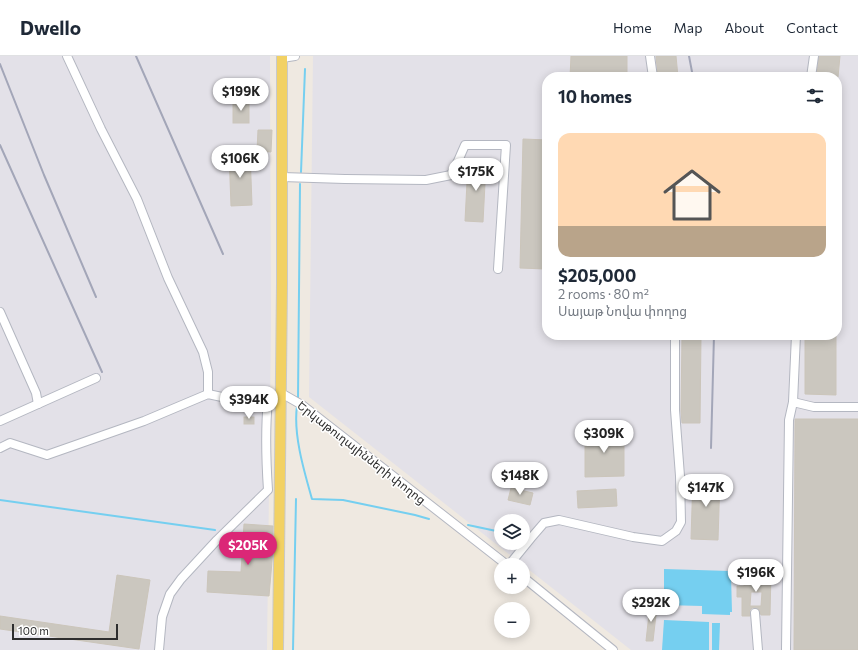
<!DOCTYPE html>
<meta charset="utf-8">
<style>
:root{--surface:#fff;--page:#f6f6f7;--text:#1f2937;--muted:#747a83;--line:#e0e1e3;--accent:#db2777}
body{margin:0;font-family:Commissioner,"Noto Sans Armenian",sans-serif;background:var(--page);color:var(--text);height:100vh;display:flex;flex-direction:column;font-size:15px;white-space:nowrap}
*{box-sizing:border-box;margin:0}
p{font-size:13px;color:var(--muted)}
.icon{flex:none;width:22px;height:22px;fill:none;stroke:currentColor;stroke-width:2;stroke-linecap:round;stroke-linejoin:round}
.map{position:relative;flex:1;overflow:hidden}
.sheet{position:absolute;left:542px;top:16px;width:300px;height:268px;display:flex;flex-direction:column;background:var(--surface);border-radius:16px;box-shadow:0 2px 10px #0003}
.sheet>*{flex:none}
.fabs{position:absolute;left:494px;top:458px;display:grid;gap:8px}
.fabs a{display:grid;place-items:center;width:36px;height:36px;border-radius:50%;background:var(--surface);box-shadow:0 2px 10px #0003;font-size:20px}
.scale{position:absolute;left:12px;bottom:10px;width:106px;box-sizing:border-box;padding-left:4px;border:2px solid #2e2e2e;border-top:0;font-size:11px;line-height:14px;white-space:nowrap;color:#2e2e2e;-webkit-text-stroke:3px #fff;paint-order:stroke}
.price{position:absolute;translate:-50% -34px;padding:0 9px;border-radius:14px;background:#fff;color:#222;font-size:13px;line-height:26px;filter:drop-shadow(0 1px 2px #0008)}
.price::after{content:'';position:absolute;left:50%;top:24px;width:12px;height:9px;margin-left:-6px;background:inherit;clip-path:polygon(0 0,100% 0,50% 100%)}
.price.on{background:var(--accent);color:#fff}
ul{padding:0;list-style:none}
li{display:grid;align-content:center;gap:8px;height:212px;padding:0 16px}
li+li{border-top:1px solid var(--line)}
li span{display:grid;place-items:center;height:124px;border-radius:12px;color:#555}
li>.icon{margin-inline-start:auto}
span .icon{width:72px;height:72px;fill:#fffc;stroke-width:1}
li b{font-size:17px}
h2{display:flex;justify-content:space-between;align-items:center;height:48px;padding:0 16px;font-size:17px}
header{display:flex;align-items:center;gap:24px;box-sizing:border-box;height:56px;padding:0 20px;background:var(--surface);border-bottom:1px solid var(--line)}
header strong{font-size:19px}
nav{display:flex;gap:22px;margin-inline-start:auto;font-size:14px}
.map>svg:first-child{display:block}
.industrial{fill:#e3e1e8;fill-rule:evenodd}
.water{fill:#75cff0}
.lines{fill:none;stroke-linecap:round;stroke-linejoin:round}
.stream{stroke:#75cff0;stroke-width:2}
.building{fill:#cbc7bf;stroke:#cbc5ba;fill-rule:evenodd}
.minor-casing{stroke:#b4b7c1;stroke-width:10}
.major-casing{stroke:#c9c9c9;stroke-width:12}
.minor{stroke:#fff;stroke-width:8}
.major{stroke:#f2d163;stroke-width:10}
.rail{stroke:#a3a6b8;stroke-width:2}
.labels{text-anchor:middle;dominant-baseline:central;stroke-width:3;stroke-linejoin:round;paint-order:stroke}
.street-label{font-size:12px;fill:#2e2e2e;stroke:#fff}
</style>
<header>
<strong>Dwello</strong>
<nav><a>Home</a><a>Map</a><a>About</a><a>Contact</a></nav>
</header>
<div class="map">
<svg width="858" height="594" viewBox="0 0 858 594">
<rect width="100%" height="100%" fill="#efe9e1"/>
<g class="industrial">
<polygon points="0,0 270,0 271,269 267,594 0,594"/>
<path d="M 313,0 L 858,0 L 858,594 L 631,594 L 309,341 ZM 547,21 L 837,21 L 837,279 L 547,279 ZM 501,465 L 523,465 L 523,487 L 501,487 Z"/>
</g>
<g class="water">
<polygon points="664,513 730,515 730,519 731,519 732,556 730,556 730,559 702,558 702,550 664,549"/>
<polygon points="664,564 709,566 709,594 662,594"/>
<polygon points="712,567 720,567 719,594 712,594"/>
</g>
<g class="lines">
<g class="stream">
<polyline points="301,116 305,13"/>
<polyline points="298,343 300,128"/>
<path d="M 297,350 C 293,378 304,415 312,443 L 343,444 L 415,459 L 429,463"/>
<polyline points="0,444 215,474"/>
<polyline points="468,469 501,476"/>
<polyline points="515,487 517,491"/>
<polyline points="293,594 296,443"/>
</g>
</g>
<g class="building">
<polygon points="571,0 627,0 627,21 570,21"/>
<polygon points="656,0 676,0 678,21 658,21"/>
<polygon points="819,0 840,0 838,21 817,18"/>
<rect x="233" y="45" width="16" height="22"/>
<polygon points="258,74 272,74 271,96 257,95"/>
<polygon points="523,83 547,84 547,136 545,213 520,212"/>
<polygon points="229,96 250,96 252,149 231,150"/>
<polygon points="468,107 486,108 483,166 465,165"/>
<polygon points="682,279 701,279 700,367 682,367 681,355"/>
<polygon points="805,279 836,279 836,339 805,338"/>
<rect x="244" y="361" width="10" height="7"/>
<polygon points="795,363 858,363 858,594 794,594"/>
<polygon points="585,375 624,375 624,420 585,421"/>
<polygon points="693,421 720,422 718,484 691,483"/>
<polygon points="511,432 533,437 530,449 508,444"/>
<polygon points="616,433 617,450 578,452 577,435"/>
<polygon points="244,468 273,470 273,494 269,540 207,536 208,515 241,516"/>
<path d="M 744,515 L 771,516 L 770,559 L 761,559 L 759,554 L 755,552 L 752,552 L 750,554 L 750,560 L 742,560 L 742,541 L 737,541 L 737,530 L 744,530 ZM 751,536 L 762,536 L 761,550 L 750,550 Z"/>
<polygon points="117,519 150,524 139,593 0,573 0,560 109,576"/>
<polygon points="650,549 657,550 653,585 646,585"/>
</g>
<g class="lines">
<defs>
<g id="minor">
<polyline points="67,0 101,73 137,143 168,222 203,296 208,316 208,338"/>
<polyline points="650,0 653,21"/>
<polyline points="282,2 295,0"/>
<polyline points="811,21 814,0"/>
<polyline points="282,121 345,123 426,124 451,119 458,105 465,89 506,89 498,213"/>
<polyline points="0,256 36,337 38,348"/>
<polyline points="793,346 814,351 858,351"/>
<polyline points="0,365 96,322"/>
<polyline points="0,392 10,387 47,399 144,365 208,338 259,349 281,337 302,349 507,509"/>
<polyline points="509,509 531,482 544,467 559,464 633,481 662,485 676,475 681,466 680,420 675,354 675,279"/>
<polyline points="523,521 613,594"/>
<polyline points="755,557 758,594"/>
<path d="M 159,594 L 162,561 L 170,538 L 181,523 L 217,484 L 268,434 C 266,404 265,374 268,344"/>
<polyline points="786,594 789,364 793,346 796,279"/>
</g>
<polyline id="major" points="278,594 282,228 282,0"/>
</defs>
<use href="#minor" class="minor-casing"/>
<use href="#major" class="major-casing"/>
<use href="#minor" class="minor"/>
<use href="#major" class="major"/>
<g class="rail">
<polyline points="136,0 223,198"/>
<polyline points="689,0 693,21"/>
<polyline points="0,8 44,119 96,241"/>
<polyline points="0,89 102,316"/>
<polyline points="711,392 714,279"/>
</g>
</g>
<g class="labels">
<g class="street-label">
<text transform="translate(362 396) rotate(38)">Երկաթուղայինների փողոց</text>
</g>
</g>
</svg>
<div class="fabs">
<a><svg class="icon" aria-label="layers" viewBox="0 0 24 24"><path d="M12 4l9 5-9 5-9-5zM3 14l9 5 9-5"/></svg></a>
<a>+</a>
<a>−</a>
</div>
<div class="scale">100 m</div>
<b class="price" style="left:241px;top:56px">$199K</b>
<b class="price" style="left:240px;top:123px">$106K</b>
<b class="price" style="left:476px;top:136px">$175K</b>
<b class="price" style="left:249px;top:364px">$394K</b>
<b class="price" style="left:604px;top:398px">$309K</b>
<b class="price" style="left:520px;top:440px">$148K</b>
<b class="price" style="left:706px;top:452px">$147K</b>
<b class="price on" style="left:248px;top:510px">$205K</b>
<b class="price" style="left:756px;top:537px">$196K</b>
<b class="price" style="left:651px;top:567px">$292K</b>
<section class="sheet">
<h2>10 homes<svg class="icon" aria-label="filters" viewBox="0 0 24 24"><path d="M4 7h16M4 17h16"/><circle cx="9" cy="7" r="2"/><circle cx="15" cy="17" r="2"/></svg></h2>
<ul>
<li><span style="background:linear-gradient(#ffd9b3 75%,#b9a48a 0)"><svg class="icon" aria-label="home" viewBox="0 0 24 24"><path d="M3 11l9-7 9 7M6 9v11h12V9"/></svg></span><div><b>$205,000</b><p>2 rooms · 80 m²</p><p>Սայաթ Նովա փողոց</p></div></li>
</ul>
</section>
</div>
